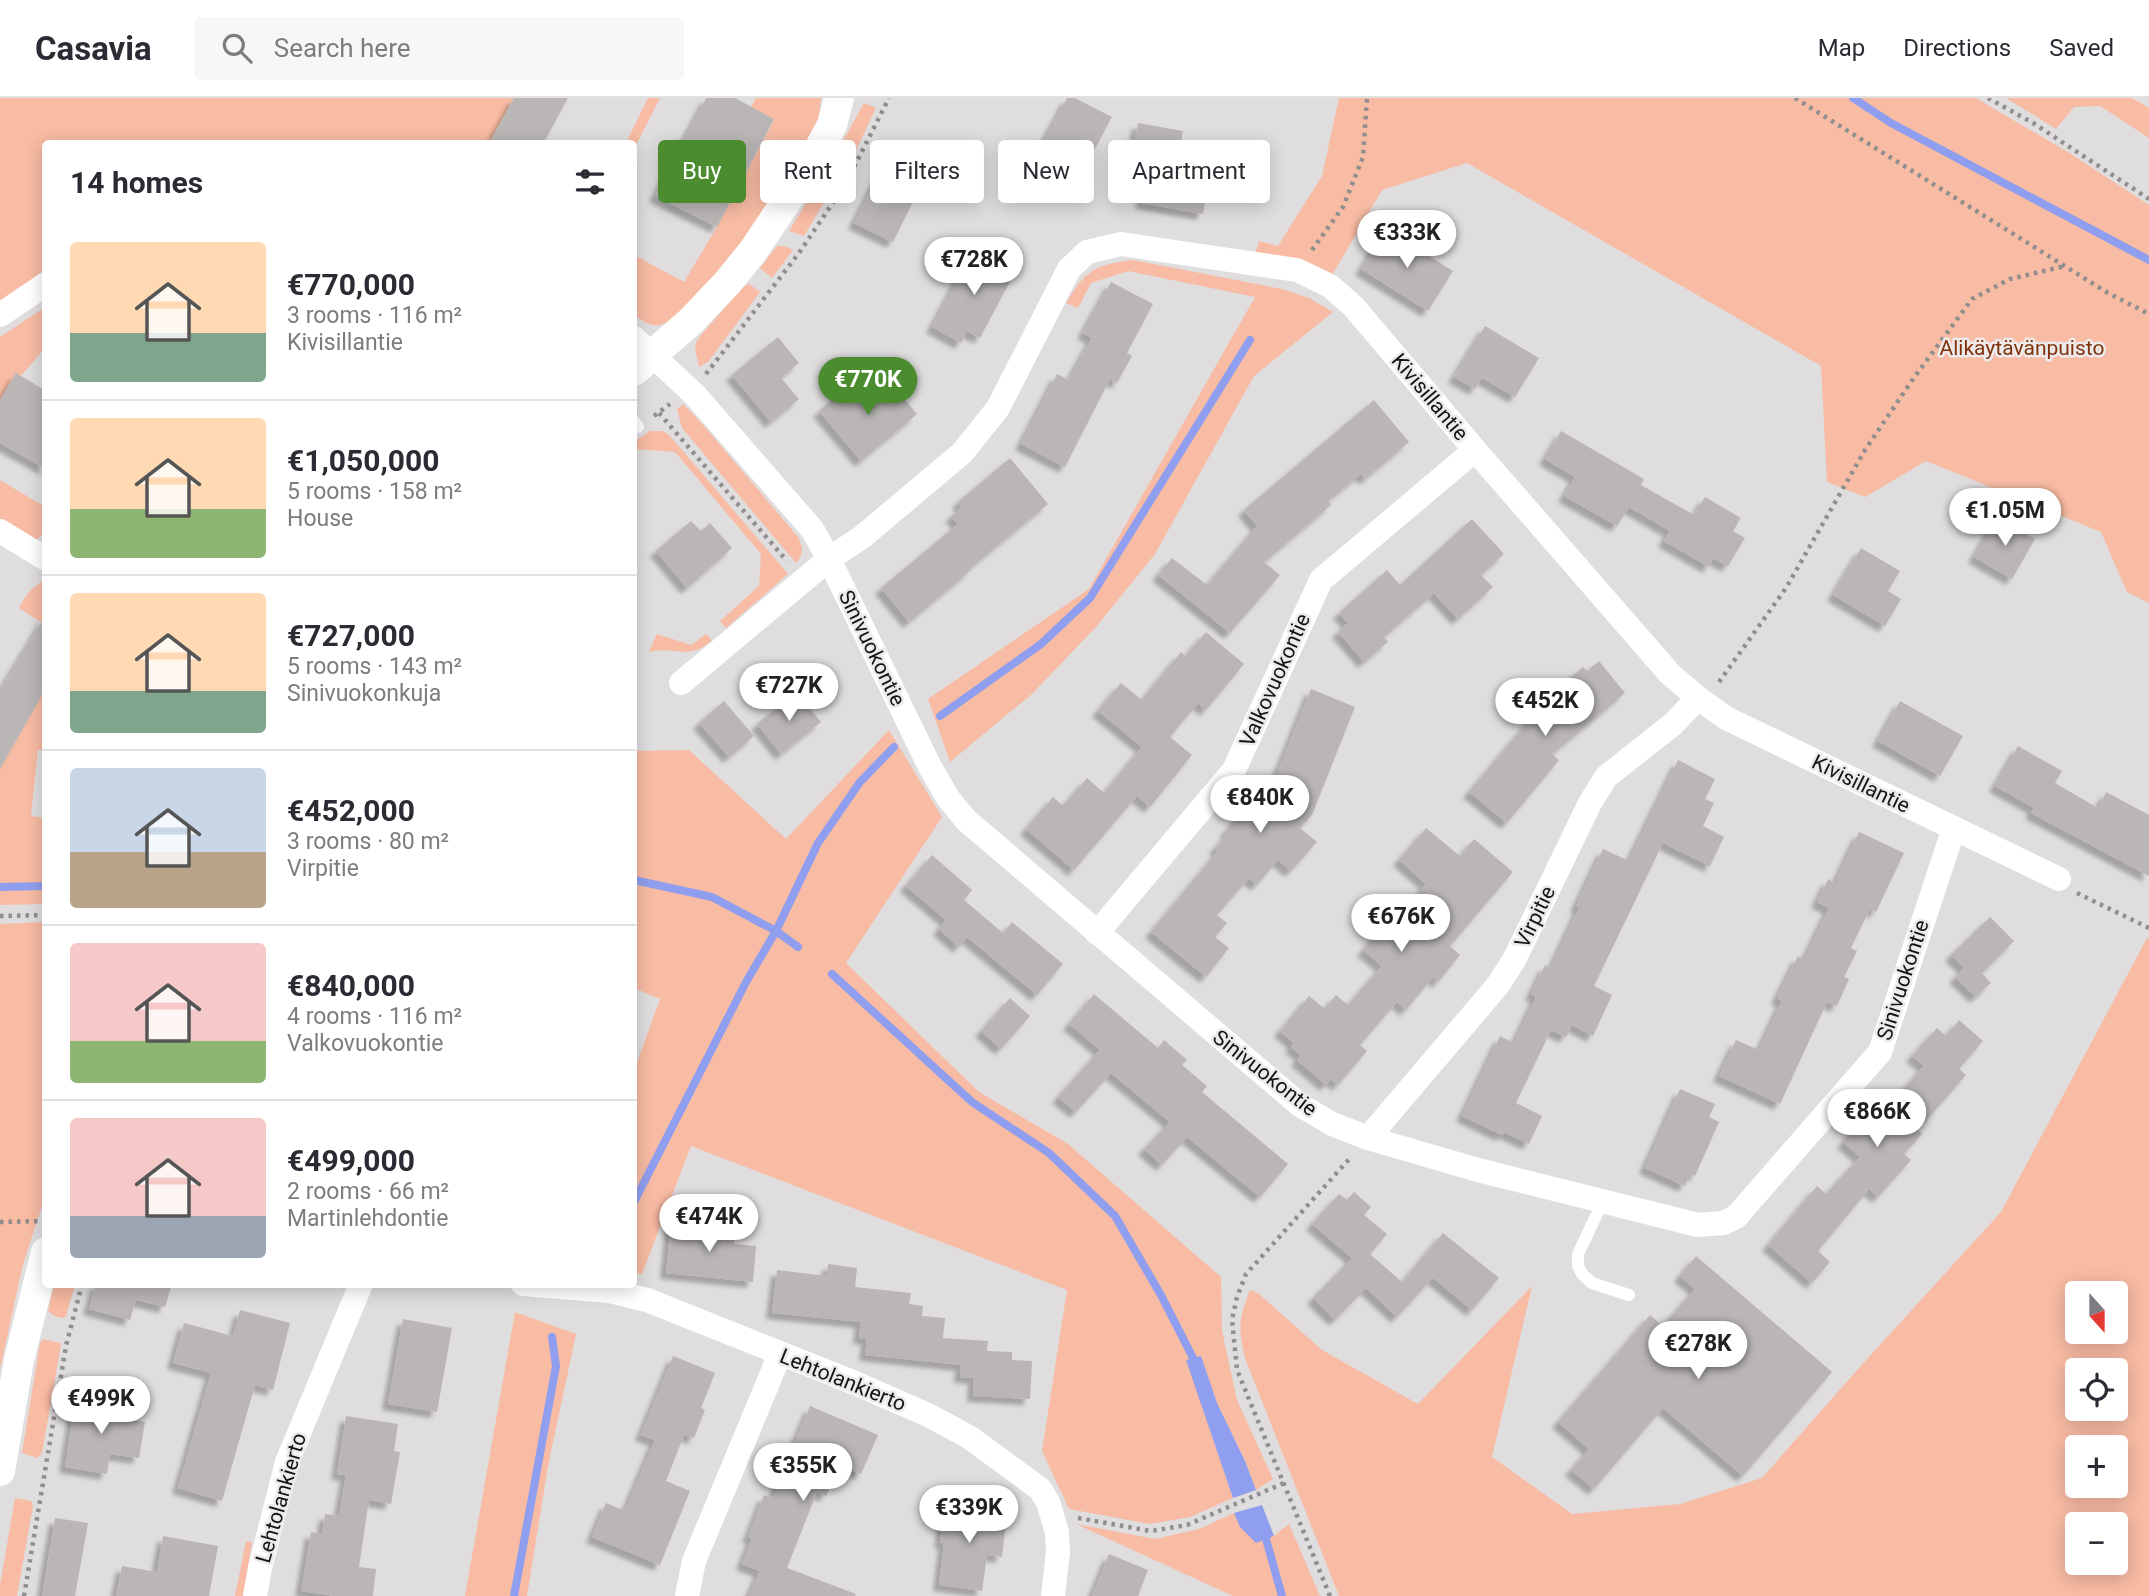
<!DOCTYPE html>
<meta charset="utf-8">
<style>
:root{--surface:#fff;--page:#f7f7f7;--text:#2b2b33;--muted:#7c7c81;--line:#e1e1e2;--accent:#4a8c2e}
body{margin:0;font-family:Roboto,sans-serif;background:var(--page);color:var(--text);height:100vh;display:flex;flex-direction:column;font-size:26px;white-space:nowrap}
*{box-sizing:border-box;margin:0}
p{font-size:23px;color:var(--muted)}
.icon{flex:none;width:38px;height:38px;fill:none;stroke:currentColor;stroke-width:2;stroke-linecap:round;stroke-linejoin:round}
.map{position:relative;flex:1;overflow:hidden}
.sheet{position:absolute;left:42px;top:42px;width:595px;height:1148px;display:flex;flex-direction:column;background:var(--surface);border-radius:7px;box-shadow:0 4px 18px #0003}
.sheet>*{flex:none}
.hud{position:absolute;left:658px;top:42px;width:665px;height:63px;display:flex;gap:14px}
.needle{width:46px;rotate:159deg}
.fabs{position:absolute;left:2065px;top:1183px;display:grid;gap:14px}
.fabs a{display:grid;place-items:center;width:63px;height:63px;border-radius:7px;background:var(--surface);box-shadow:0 4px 18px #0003;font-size:35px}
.price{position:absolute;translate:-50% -60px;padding:0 16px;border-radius:24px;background:#fff;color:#222;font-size:23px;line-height:46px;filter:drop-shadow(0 2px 4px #0008)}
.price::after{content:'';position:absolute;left:50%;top:42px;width:21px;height:16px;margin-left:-10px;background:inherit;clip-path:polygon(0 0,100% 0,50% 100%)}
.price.on{background:var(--accent);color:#fff}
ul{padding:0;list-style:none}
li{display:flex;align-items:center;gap:21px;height:175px;padding:0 28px}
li+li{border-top:2px solid var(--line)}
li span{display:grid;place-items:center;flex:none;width:196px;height:140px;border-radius:7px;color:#555}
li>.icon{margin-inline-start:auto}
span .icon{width:84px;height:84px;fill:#fffc;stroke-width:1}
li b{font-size:30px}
h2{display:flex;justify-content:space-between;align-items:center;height:84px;padding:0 28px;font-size:30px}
.tag{padding:0 24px;border-radius:7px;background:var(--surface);box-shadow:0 4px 18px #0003;font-size:24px;line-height:63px}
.tag.on{background:var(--accent);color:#fff}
header{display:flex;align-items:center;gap:42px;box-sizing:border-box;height:98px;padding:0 35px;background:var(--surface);border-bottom:2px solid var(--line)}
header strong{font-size:33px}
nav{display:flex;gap:38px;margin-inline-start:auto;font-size:24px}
.search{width:490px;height:63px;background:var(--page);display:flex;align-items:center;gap:18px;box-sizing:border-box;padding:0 24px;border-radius:7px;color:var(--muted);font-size:26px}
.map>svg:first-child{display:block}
.green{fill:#f8bba3;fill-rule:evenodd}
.water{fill:#909eef}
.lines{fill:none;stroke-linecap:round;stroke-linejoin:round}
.stream{stroke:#909eef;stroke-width:8}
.building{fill:#bab6b6;filter:url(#shadow)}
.path{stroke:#908e8f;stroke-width:4.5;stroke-dasharray:3.5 5;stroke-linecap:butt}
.service{stroke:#fff;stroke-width:12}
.minor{stroke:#fff;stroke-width:24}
.tertiary{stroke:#fff;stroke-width:30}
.labels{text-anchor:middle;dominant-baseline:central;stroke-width:5;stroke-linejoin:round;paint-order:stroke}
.park-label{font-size:21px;fill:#81320a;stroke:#edeaec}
.street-label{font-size:21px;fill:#151415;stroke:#edeaec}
</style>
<header>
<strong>Casavia</strong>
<div class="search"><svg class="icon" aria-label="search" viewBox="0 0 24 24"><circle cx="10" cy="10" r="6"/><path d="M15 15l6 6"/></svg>Search here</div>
<nav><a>Map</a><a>Directions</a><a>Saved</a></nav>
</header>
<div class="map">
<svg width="2149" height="1498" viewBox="0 0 2149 1498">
<defs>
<filter id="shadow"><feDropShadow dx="-6" dy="6" stdDeviation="2" flood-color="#0004"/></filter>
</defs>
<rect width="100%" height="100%" fill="#e0dddf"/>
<g class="green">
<polygon points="0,0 514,0 489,45 46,46 45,172 0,203"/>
<polygon points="648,0 660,0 634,51 634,46 626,45"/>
<path d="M 756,0 L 821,0 L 818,27 L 791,73 L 730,161 L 674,220 C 657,232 650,228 634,217 L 634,157 L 684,184 L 717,129 L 774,22 L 751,9 Z"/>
<polygon points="1339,0 1976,0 2071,56 2149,107 2149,505 2127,494 2101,434 1926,363 1865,399 1827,384 1821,268 1467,65 1382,92 1331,179 1255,157 1259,143 1278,148 1322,78"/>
<polygon points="2006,0 2132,0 2149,10 2149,40 2100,8 2074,9 2056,31"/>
<polygon points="864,5 876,10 858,48 804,138 789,133 832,63"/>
<polygon points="777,148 784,148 793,152 772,180 760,170"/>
<path d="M 1133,162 L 1282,191 L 1309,200 L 1333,214 L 1254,278 L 1155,456 L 1096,529 L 1032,596 L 950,664 L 928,601 L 1089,491 L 1255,199 L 1128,173 L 1091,185 L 1078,210 L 1066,205 C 1086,172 1094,167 1133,162 Z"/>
<polygon points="749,186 760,194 709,263 699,269 695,250 697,242 742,190"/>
<polygon points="41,212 45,214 45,250 21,278 16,275 0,302 0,239"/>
<path d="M 683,306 L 705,329 L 798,439 C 803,449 804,457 796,465 L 682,330 L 677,311 Z"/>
<polygon points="650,333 663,333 670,338 788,476 726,530 720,523 759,488 761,456 675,354 634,351 634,344"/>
<path d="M 0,382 L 45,409 C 45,423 48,435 35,443 L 0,423 Z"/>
<path d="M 41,484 L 45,487 L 45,537 L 40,533 L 41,524 L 19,510 C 25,499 30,491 41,484 Z"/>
<path d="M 657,536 L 691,547 L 706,536 L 712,542 C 688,564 676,547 649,554 Z"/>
<polygon points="45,590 45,652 38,652 31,718 45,720 45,806 0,807 0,671"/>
<polygon points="889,632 942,719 846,865 979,994 1068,1046 1221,1179 1222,1233 1237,1302 1273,1381 1256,1392 1245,1363 1217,1305 1200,1258 1187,1262 1233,1400 1190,1419 1150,1426 1069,1411 1042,1353 1067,1192 691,1048 642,1176 634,1175 634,973 660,901 634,890 634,653 689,652 786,741"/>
<polygon points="45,824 45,1099 23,1166 0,1271 0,826"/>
<path d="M 2147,840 L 2149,841 L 2149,1498 L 1339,1498 L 1246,1263 C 1238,1233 1238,1221 1250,1192 L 1258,1195 L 1322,1252 L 1418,1306 L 1532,1188 L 1492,1359 L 1572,1416 L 1680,1406 L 1762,1380 L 1858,1271 L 2001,1114 ZM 2077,1195 L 2116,1195 L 2116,1234 L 2077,1234 ZM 2077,1272 L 2116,1272 L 2116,1311 L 2077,1311 ZM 2077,1349 L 2116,1349 L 2116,1388 L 2077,1388 ZM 2077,1426 L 2116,1426 L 2116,1465 L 2077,1465 Z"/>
<polygon points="54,1187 75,1187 66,1218 63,1220 54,1218 48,1213"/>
<polygon points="515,1214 576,1236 548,1368 527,1498 465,1498"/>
<polygon points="43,1241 60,1245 61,1247 42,1355 37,1360 22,1355 40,1245"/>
<polygon points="15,1400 31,1403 33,1408 17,1498 0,1498 0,1487"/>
<polygon points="1234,1415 1240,1429 1274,1438 1289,1426 1320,1498 1233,1498 1076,1426 1155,1441 1199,1431"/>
<polygon points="246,1443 252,1444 243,1498 235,1498"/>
</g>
<g class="water">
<polygon points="1201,1258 1217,1305 1245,1363 1256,1392 1233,1400 1186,1262"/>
<polygon points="1262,1407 1274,1438 1256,1445 1240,1429 1234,1415"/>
</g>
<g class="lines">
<g class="stream">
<polyline points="1853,0 1891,25 2149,162"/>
<polyline points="940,618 1041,546 1090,500 1250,242"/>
<polyline points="634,782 712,799 776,833 798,849"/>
<polyline points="0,789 46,788"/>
<polyline points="832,876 972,1004 1049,1055 1115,1118 1162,1199 1193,1260"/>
<polyline points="634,1104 746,884 776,833 818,745 860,684 894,649"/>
<polyline points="1266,1441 1282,1498"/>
<polyline points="514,1498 556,1268 552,1239"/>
</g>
</g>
<g class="building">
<polygon points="514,0 568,0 543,46 489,46"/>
<polygon points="706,0 735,0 774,21 717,129 655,98"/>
<polygon points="1067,0 1075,0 1112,19 1075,88 1032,65"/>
<polygon points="1138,25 1183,33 1179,57 1212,63 1203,116 1141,105 1143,96 1125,93"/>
<polygon points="883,68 921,87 893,144 854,125"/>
<polygon points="1385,131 1453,173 1428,213 1361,171"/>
<polygon points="974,150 1016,172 980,240 967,233 961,245 932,229"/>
<polygon points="1111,184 1153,206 1127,255 1132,258 1117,285 1110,281 1065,369 1021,346 1057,276 1069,282 1092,240 1083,235"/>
<polygon points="1485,228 1539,260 1515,299 1482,280 1475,291 1454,279"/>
<polygon points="778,239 799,265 781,280 799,301 771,324 732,277"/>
<polygon points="16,275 46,293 46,371 0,345 0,302"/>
<polygon points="888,281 917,316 861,363 819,313 849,288 862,303"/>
<polygon points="1374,302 1409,344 1365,381 1361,376 1328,403 1331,407 1264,464 1280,477 1230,535 1158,477 1172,460 1207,487 1257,428 1244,412"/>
<polygon points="1561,333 1644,381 1641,387 1694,417 1705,399 1741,420 1733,433 1745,440 1728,468 1713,460 1709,469 1664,443 1670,433 1629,409 1617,428 1564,398 1575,379 1545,361"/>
<polygon points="1010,360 1048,406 970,470 971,472 909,524 881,490 958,426 951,418 962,409 958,404"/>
<polygon points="1997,419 2035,441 2012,481 1974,459"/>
<polygon points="1472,421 1504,456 1481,477 1493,489 1458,521 1434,495 1384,539 1388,544 1364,564 1338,534 1348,525 1339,515 1387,472 1400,487"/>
<polygon points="691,423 701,433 710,425 732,450 687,490 656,453"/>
<polygon points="1861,450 1900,473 1888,493 1901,501 1885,528 1833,497"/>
<polygon points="46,517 46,590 0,671 0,593"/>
<polygon points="1206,534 1244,566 1206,612 1198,605 1170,639 1192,657 1150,709 1137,698 1074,772 1026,731 1053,699 1063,708 1087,680 1104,695 1142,649 1098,613 1121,585 1142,602 1181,554 1185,558"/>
<polygon points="1599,563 1625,595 1552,656 1559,662 1507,725 1469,694 1536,614 1525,601 1550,580 1558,590 1583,569 1587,573"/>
<polygon points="1311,591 1355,609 1312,717 1300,730 1317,744 1291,773 1278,762 1257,787 1249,780 1217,817 1227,825 1215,839 1229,850 1206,879 1151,834 1218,753 1215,750 1228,735 1226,733 1278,673"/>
<polygon points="796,594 821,624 781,656 757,626"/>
<polygon points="724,603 754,638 729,659 699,625"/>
<polygon points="1900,603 1963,638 1940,678 1878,643"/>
<polygon points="2018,648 2062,673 2055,685 2098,710 2106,694 2149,717 2149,778 2031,715 2034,710 1995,688"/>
<polygon points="1678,662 1715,681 1705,701 1714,705 1703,728 1724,739 1710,768 1663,745 1594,888 1612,897 1593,938 1572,927 1566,939 1551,932 1516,1005 1542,1018 1529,1046 1504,1034 1502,1037 1462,1018 1500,938 1514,945 1536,899 1531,896 1545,867 1551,870 1579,810 1576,808 1603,751 1629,763"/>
<polygon points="1426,730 1460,758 1474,741 1513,774 1450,848 1460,857 1438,884 1433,879 1406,912 1397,904 1360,947 1367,953 1338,987 1331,981 1326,987 1297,962 1301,957 1291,949 1294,945 1280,933 1309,898 1325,911 1336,897 1348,907 1382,868 1363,852 1393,817 1396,820 1426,786 1399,762"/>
<polygon points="1859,734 1904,755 1876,814 1870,811 1851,850 1857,853 1844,879 1849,881 1837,908 1827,904 1780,1006 1719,978 1736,942 1759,952 1782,903 1777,900 1798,858 1804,862 1829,810 1817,804 1828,781 1835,785"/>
<polygon points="932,757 972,792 964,802 1003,835 1012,824 1063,866 1037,897 967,839 959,849 939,831 946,822 906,788"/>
<polygon points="1990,819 2014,843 1982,875 1991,885 1976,899 1955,879 1964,870 1951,857"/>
<polygon points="1094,896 1158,950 1164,942 1187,962 1182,967 1207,988 1202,994 1288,1066 1260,1099 1187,1039 1162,1067 1144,1051 1170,1024 1111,975 1076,1014 1058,999 1100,952 1069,926"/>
<polygon points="1010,900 1030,918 1001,951 981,933"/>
<polygon points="1959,922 1983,943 1959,971 1966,977 1918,1032 1922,1036 1904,1056 1911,1062 1878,1099 1869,1091 1818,1153 1830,1164 1812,1185 1768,1147 1817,1088 1826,1096 1860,1059 1843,1044 1881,1000 1889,1007 1924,968 1912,958 1937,930 1946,938"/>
<polygon points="1680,991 1715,1006 1709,1019 1719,1024 1695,1078 1690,1075 1685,1088 1645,1070"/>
<polygon points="1354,1094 1371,1109 1364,1117 1387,1136 1370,1156 1402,1184 1443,1135 1499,1180 1472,1212 1433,1180 1397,1219 1366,1190 1335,1222 1313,1200 1352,1160 1312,1126 1339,1096 1347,1102"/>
<polygon points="671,1125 736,1132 734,1146 756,1148 753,1184 666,1175"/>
<polygon points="1696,1158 1832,1274 1743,1378 1663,1310 1594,1391 1571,1372 1589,1351 1558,1324 1650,1217 1663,1228 1695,1191 1680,1178"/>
<polygon points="828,1166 857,1170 855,1189 911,1195 909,1206 923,1208 922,1218 945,1220 943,1240 988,1243 987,1253 1012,1254 1012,1262 1032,1263 1030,1301 973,1298 974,1280 960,1279 961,1267 865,1257 867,1241 859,1240 861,1224 772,1215 777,1172 827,1178"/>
<polygon points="96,1186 172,1186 165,1209 136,1202 130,1222 89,1211"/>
<polygon points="240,1212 290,1225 273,1292 255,1287 222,1403 178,1390 211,1275 173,1265 184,1225 233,1238"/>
<polygon points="403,1221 452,1230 437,1314 388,1306"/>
<polygon points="673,1258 715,1275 701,1310 705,1312 694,1340 684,1337 666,1383 690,1393 660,1467 592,1439 606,1405 625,1413 655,1342 641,1337"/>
<polygon points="76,1298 117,1304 114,1319 145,1324 139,1360 110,1356 107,1376 65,1369"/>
<polygon points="810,1308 878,1337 861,1376 839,1367 826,1398 817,1394 787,1470 856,1496 855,1498 749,1498 760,1473 742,1466 752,1440 748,1439 764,1397 772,1400"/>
<polygon points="346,1318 398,1326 394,1353 400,1354 391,1406 369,1402 359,1469 376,1471 373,1498 336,1498 301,1493 311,1434 322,1436 325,1416 339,1418 346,1377 337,1376"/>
<polygon points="946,1404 994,1410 992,1422 1006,1424 1002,1459 987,1457 982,1493 939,1487 944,1445 940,1444"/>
<polygon points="55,1420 88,1425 75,1498 42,1498"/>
<polygon points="163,1438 218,1448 209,1498 116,1498 122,1468 157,1474"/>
<polygon points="1109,1456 1148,1472 1138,1498 1092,1498"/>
</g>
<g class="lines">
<g class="path">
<polyline points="1795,0 2108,195 2149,216"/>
<polyline points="1988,0 2033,25 2149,101"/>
<polyline points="1312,152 1343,109 1363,59 1367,0"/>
<polyline points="706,276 799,155 830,109 849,79 889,0"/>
<polyline points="659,315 787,463"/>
<polyline points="654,318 670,306"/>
<polyline points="1719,584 1786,490 1865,352 1913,281 1972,201 2010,181 2065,168"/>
<polyline points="2077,795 2149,830"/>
<polyline points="0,818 46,817"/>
<polyline points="0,1124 46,1123"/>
<polyline points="1078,1420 1151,1433 1187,1427 1284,1385"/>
<polyline points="24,1498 66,1248 82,1186"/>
<polyline points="1330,1498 1237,1272 1232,1222 1237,1199 1246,1176 1351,1059"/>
</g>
<g class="service">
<polyline points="634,323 638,329"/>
<polyline points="1603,1103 1578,1156 1578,1168 1582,1176 1592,1185 1629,1197"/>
</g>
<g class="minor">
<polyline points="0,217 46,186"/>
<polyline points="634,240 695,297 812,431 829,461 929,667 948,700 966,722 1300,1007 1332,1026 1368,1040 1478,1072 1698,1127 1723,1125 1736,1119 1880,954 1954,730"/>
<polyline points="0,433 46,461"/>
<polyline points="681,585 829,461 862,439 962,355 998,310 1069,171 1087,154 1121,146 1297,172 1330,188 1353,208 1475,352 1670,576 1698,600 1726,620 2059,781"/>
<polyline points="1097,835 1234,672 1321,482 1475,352"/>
<polyline points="1368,1040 1498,887 1514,862 1590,705 1606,679 1673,626 1698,600"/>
<polyline points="523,1186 610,1193 647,1202 855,1285 928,1317 969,1339 1040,1391 1048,1404 1057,1434 1058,1454 1053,1498"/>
<polyline points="255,1498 260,1470 287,1364 361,1186"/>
<polyline points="687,1498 694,1463 780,1256"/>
</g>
<g class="tertiary">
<polyline points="634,273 691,223 728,184 753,153 808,71 832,27 839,0"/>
<polyline points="0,1373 19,1262 46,1154"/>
</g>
</g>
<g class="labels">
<g class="park-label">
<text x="2022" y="250">Alikäytävänpuisto</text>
</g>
<g class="street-label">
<text transform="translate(1430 299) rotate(50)">Kivisillantie</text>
<text transform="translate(872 550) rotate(64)">Sinivuokontie</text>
<text transform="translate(1275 582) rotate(-66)">Valkovuokontie</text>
<text transform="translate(1861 686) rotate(26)">Kivisillantie</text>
<text transform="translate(1535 819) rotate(-64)">Virpitie</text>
<text transform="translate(1903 882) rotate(-72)">Sinivuokontie</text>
<text transform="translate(1265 975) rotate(38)">Sinivuokontie</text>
<text transform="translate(843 1282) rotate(22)">Lehtolankierto</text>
<text transform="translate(281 1400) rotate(-74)">Lehtolankierto</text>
</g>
</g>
</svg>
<div class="fabs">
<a><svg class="needle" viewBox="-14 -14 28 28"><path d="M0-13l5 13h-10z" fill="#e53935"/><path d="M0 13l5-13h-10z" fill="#7c7c81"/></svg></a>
<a><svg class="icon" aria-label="locate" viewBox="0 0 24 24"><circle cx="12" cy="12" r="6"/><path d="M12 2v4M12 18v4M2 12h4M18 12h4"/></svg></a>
<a>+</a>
<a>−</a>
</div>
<b class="price" style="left:1407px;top:172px">€333K</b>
<b class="price" style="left:974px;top:199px">€728K</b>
<b class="price on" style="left:868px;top:319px">€770K</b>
<b class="price" style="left:2005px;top:450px">€1.05M</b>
<b class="price" style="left:789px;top:625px">€727K</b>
<b class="price" style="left:1545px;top:640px">€452K</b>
<b class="price" style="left:1260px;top:737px">€840K</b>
<b class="price" style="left:1401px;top:856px">€676K</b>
<b class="price" style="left:1877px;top:1051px">€866K</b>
<b class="price" style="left:709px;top:1156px">€474K</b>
<b class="price" style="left:1698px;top:1283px">€278K</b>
<b class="price" style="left:101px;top:1338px">€499K</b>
<b class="price" style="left:803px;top:1405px">€355K</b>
<b class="price" style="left:969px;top:1447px">€339K</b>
<div class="hud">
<a class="tag on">Buy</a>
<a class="tag">Rent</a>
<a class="tag">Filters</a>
<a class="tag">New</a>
<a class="tag">Apartment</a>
</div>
<section class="sheet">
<h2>14 homes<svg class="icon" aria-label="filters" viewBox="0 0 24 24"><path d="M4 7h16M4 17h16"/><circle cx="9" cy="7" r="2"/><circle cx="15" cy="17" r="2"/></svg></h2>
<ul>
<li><span style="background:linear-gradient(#ffd9b3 65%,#7fa58c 0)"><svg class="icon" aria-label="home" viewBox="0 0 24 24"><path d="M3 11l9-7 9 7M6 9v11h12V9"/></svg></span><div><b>€770,000</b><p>3 rooms · 116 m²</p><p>Kivisillantie</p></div></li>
<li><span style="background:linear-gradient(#ffd9b3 65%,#8fb573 0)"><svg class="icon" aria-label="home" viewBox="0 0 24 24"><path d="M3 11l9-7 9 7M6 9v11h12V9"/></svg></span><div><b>€1,050,000</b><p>5 rooms · 158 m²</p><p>House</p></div></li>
<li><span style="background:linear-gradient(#ffd9b3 70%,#7fa58c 0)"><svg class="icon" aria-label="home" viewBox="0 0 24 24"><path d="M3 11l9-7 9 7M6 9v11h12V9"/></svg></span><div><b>€727,000</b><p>5 rooms · 143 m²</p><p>Sinivuokonkuja</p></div></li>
<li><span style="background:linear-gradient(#c9d6e8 60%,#b9a48a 0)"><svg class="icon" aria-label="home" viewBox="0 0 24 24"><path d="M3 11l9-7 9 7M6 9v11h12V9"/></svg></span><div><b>€452,000</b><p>3 rooms · 80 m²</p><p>Virpitie</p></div></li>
<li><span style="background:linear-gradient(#f6c9c9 70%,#8fb573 0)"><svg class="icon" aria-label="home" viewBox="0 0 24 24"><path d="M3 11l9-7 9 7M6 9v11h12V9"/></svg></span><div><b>€840,000</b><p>4 rooms · 116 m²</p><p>Valkovuokontie</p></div></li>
<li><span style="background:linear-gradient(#f6c9c9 70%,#9aa5b1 0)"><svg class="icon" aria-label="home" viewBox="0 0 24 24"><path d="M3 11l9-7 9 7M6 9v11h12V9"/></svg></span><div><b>€499,000</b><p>2 rooms · 66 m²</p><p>Martinlehdontie</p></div></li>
</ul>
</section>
</div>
